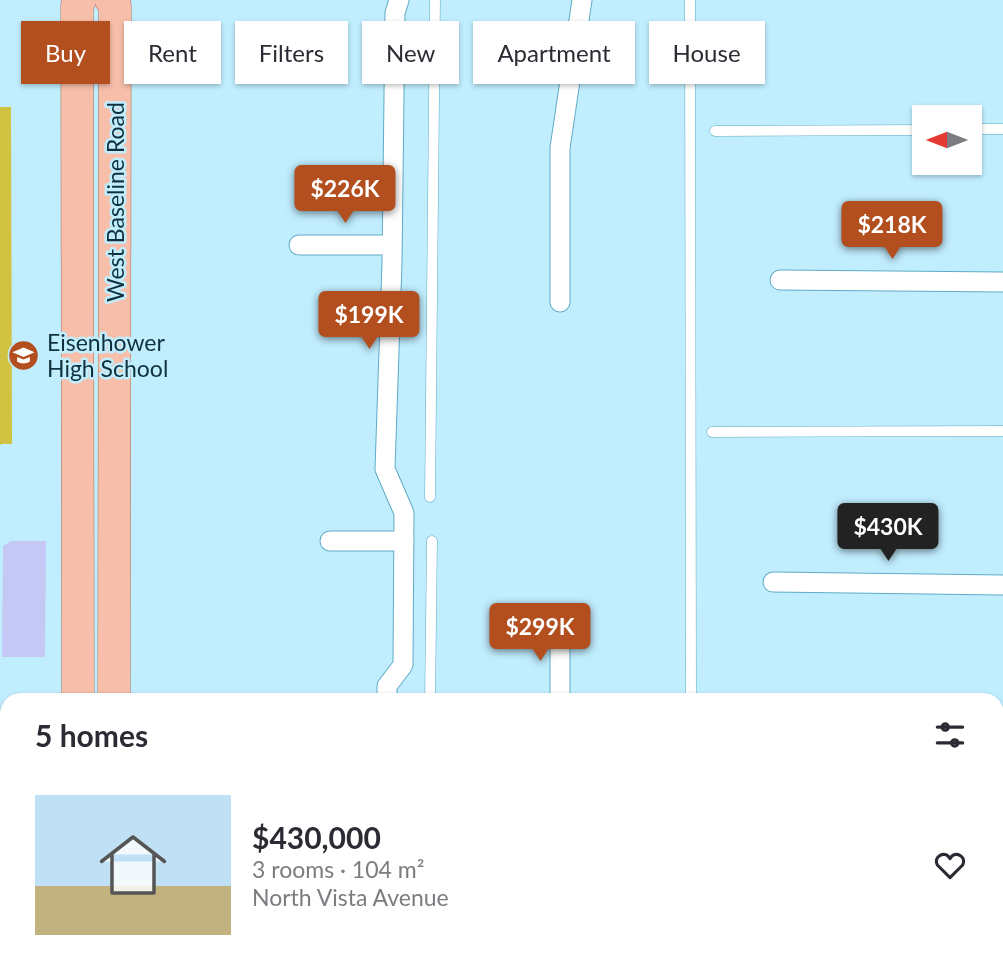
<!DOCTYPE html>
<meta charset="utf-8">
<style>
:root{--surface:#fff;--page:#f7f7f7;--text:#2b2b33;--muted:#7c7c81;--line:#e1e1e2;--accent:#b34e1e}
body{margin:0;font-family:Lato,sans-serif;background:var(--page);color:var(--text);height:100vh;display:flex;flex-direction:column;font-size:26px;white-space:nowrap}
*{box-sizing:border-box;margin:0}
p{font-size:23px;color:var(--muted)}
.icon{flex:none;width:38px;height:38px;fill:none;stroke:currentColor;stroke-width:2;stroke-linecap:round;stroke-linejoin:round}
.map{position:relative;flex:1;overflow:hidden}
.details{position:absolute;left:0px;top:693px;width:1004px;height:275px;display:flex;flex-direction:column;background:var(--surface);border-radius:21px 21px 0 0;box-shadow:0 2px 5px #0004}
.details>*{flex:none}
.banner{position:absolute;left:21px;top:21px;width:962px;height:63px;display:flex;gap:14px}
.needle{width:46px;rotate:270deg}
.controls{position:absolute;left:912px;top:105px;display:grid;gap:14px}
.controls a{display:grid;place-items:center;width:70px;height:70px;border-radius:0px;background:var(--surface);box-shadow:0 2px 5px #0004;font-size:35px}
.price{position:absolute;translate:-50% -60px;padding:0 16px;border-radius:7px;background:var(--accent);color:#fff;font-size:23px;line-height:46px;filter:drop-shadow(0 2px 4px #0008)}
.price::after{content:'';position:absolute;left:50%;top:42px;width:21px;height:16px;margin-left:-10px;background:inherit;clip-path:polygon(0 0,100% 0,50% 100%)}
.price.selected{background:#222;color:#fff}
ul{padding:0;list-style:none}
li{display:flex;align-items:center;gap:21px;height:175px;padding:0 35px}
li+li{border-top:2px solid var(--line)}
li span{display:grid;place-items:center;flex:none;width:196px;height:140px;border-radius:0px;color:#555}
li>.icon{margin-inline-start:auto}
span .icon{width:84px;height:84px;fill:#fffc;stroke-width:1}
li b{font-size:30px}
h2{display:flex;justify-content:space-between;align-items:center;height:84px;padding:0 35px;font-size:30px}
.tag{padding:0 24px;border-radius:0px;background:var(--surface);box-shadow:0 2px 5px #0004;font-size:24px;line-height:63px}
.tag.selected{background:var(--accent);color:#fff}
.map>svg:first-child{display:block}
.green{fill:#d1c341}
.water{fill:#c5c8f4}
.building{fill:#66bfc7;stroke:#4ea8b0;stroke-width:2}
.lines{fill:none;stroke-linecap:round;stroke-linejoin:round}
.service-casing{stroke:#5eabc6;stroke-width:11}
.minor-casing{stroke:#5eabc6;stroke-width:21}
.primary-casing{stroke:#a3725d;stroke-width:33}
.service{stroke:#fff;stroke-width:10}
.minor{stroke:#fff;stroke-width:19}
.primary{stroke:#f7bfa9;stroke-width:32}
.labels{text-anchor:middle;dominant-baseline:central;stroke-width:5;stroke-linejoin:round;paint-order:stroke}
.street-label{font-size:23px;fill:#10313c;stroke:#c1eeff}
.poi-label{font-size:23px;fill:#10313c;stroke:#c1eeff;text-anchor:start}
</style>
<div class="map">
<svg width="1003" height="967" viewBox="0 0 1003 967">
<rect width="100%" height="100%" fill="#c1eeff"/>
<polygon class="green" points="0,107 11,107 12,444 1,444 0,446"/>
<polygon class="water" points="11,541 46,541 45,657 2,657 3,546"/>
<polygon class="building" points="0,727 6,727 7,967 0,967"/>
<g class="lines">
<defs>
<g id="service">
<polyline points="690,0 691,700"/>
<polyline points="970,129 1003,129"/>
<polyline points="715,131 924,130"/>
<polyline points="712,432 1003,431"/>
<polyline points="430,497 435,0"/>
<polyline points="430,700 432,541"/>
<polyline points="998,732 1003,732"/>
<polyline points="431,961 431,967"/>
<polyline points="691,961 691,967"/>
</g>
<g id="minor">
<polyline points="299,245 392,245"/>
<polyline points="780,280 1003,282"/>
<polyline points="560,302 560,148 582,0"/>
<polyline points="330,541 404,541"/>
<polyline points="773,582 1003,585"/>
<polyline points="560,627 560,700"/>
<polyline points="387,700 387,686 403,665 404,513 385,469 392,263 395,13 399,0"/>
<polyline points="998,882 1003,882"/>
<polyline points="561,961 561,967"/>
<polyline points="878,961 878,967"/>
</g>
<g id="primary">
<polyline points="111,0 115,6 114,700"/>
<polyline points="78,700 77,6 80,0"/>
<polyline points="80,961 80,967"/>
<polyline points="118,961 118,967"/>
</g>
</defs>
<use href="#service" class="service-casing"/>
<use href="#minor" class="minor-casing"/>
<use href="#primary" class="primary-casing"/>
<use href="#service" class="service"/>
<use href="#minor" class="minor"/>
<use href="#primary" class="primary"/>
</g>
<defs>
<symbol id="school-disc" viewBox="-11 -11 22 22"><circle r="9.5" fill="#b34e1e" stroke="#c1eeff"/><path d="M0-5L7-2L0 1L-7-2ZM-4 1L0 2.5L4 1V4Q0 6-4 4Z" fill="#fff"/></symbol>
</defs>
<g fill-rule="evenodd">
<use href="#school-disc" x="6" y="338" width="35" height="35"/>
</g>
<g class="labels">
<g class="street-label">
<text transform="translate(115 202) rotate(-90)">West Baseline Road</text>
</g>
<g class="poi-label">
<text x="47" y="342">Eisenhower<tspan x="47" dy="26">High School</tspan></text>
</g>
</g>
</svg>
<div class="controls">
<a><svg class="needle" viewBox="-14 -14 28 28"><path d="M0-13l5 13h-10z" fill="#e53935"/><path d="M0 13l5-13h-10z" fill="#7c7c81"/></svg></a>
</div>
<b class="price" style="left:345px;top:225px">$226K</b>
<b class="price" style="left:892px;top:261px">$218K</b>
<b class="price" style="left:369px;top:351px">$199K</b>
<b class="price selected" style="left:888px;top:563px">$430K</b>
<b class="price" style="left:540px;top:663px">$299K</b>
<div class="banner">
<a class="tag selected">Buy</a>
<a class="tag">Rent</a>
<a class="tag">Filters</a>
<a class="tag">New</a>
<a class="tag">Apartment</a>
<a class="tag">House</a>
</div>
<section class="details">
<h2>5 homes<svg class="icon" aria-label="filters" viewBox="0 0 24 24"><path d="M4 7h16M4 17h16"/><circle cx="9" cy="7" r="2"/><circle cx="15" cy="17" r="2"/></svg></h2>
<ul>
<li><span style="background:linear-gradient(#bfe0f5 65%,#c2b280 0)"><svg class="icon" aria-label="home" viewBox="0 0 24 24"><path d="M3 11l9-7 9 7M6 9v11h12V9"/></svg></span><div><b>$430,000</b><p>3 rooms · 104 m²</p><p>North Vista Avenue</p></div><svg class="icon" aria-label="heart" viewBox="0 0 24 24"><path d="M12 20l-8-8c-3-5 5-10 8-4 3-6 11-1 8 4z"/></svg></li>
</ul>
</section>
</div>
